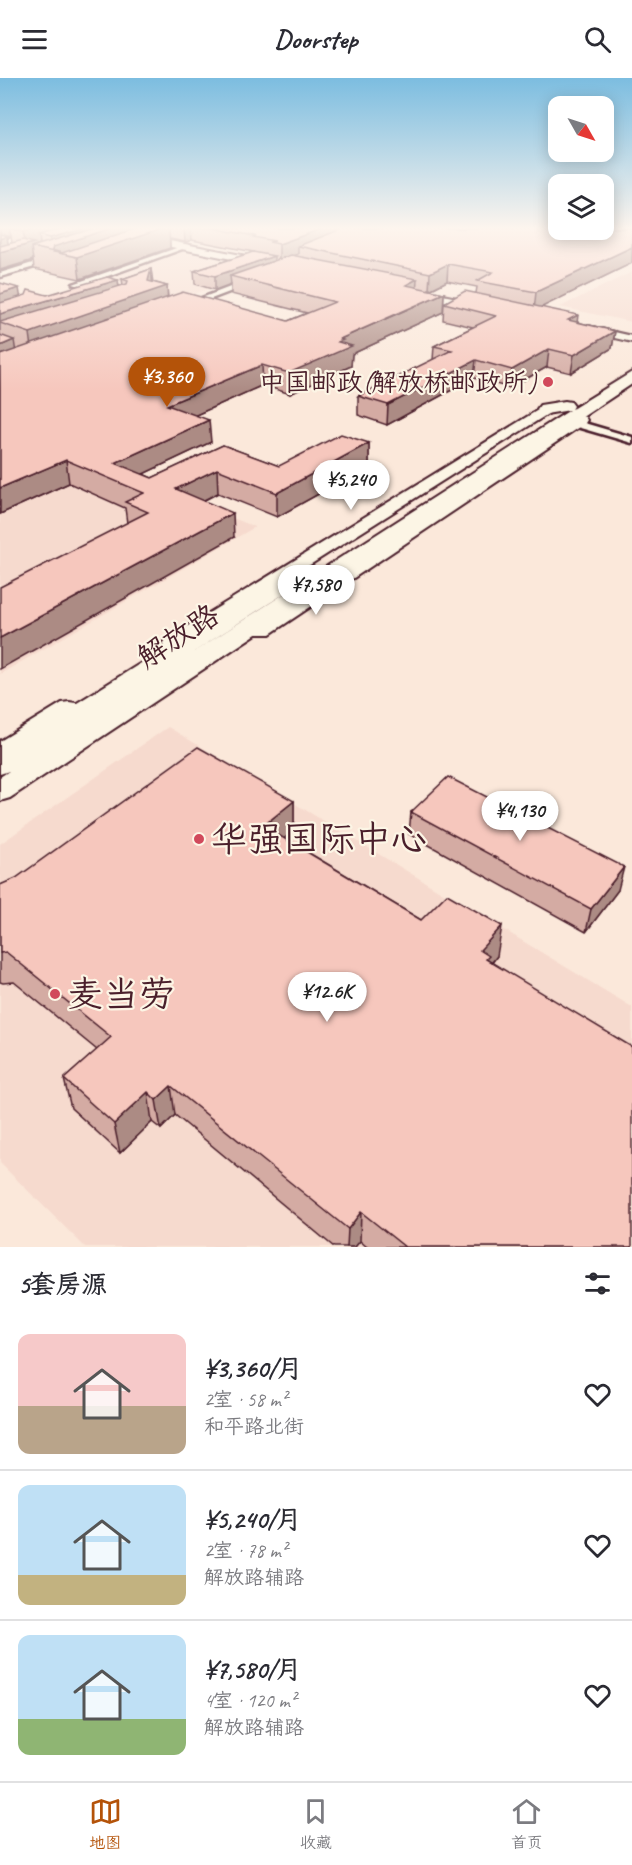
<!DOCTYPE html>
<html lang="zh">
<meta charset="utf-8">
<style>
:root{--surface:#fff;--page:#f2f2f3;--text:#2b2b33;--muted:#7c7c81;--line:#e1e1e2;--accent:#b45309}
body{margin:0;font-family:Caveat,"LXGW WenKai TC",sans-serif;background:var(--page);color:var(--text);height:100vh;display:flex;flex-direction:column;font-size:22px;white-space:nowrap}
*{box-sizing:border-box;margin:0}
p{font-size:20px;color:var(--muted)}
.icon{flex:none;width:33px;height:33px;fill:none;stroke:currentColor;stroke-width:2;stroke-linecap:round;stroke-linejoin:round}
.map{position:relative;height:1169px;overflow:hidden}
.side{display:flex;flex-direction:column;background:var(--surface);flex:1}
.side>*{flex:none}
.needle{width:39px;rotate:129deg}
.fabs{position:absolute;left:548px;top:18px;display:grid;gap:12px}
.fabs a{display:grid;place-items:center;width:66px;height:66px;border-radius:12px;background:var(--surface);box-shadow:0 3px 15px #0003;font-size:30px}
.price{position:absolute;translate:-50% -51px;padding:0 14px;border-radius:21px;background:#fff;color:#222;font-size:20px;line-height:39px;filter:drop-shadow(0 2px 3px #0008)}
.price::after{content:'';position:absolute;left:50%;top:36px;width:18px;height:14px;margin-left:-9px;background:inherit;clip-path:polygon(0 0,100% 0,50% 100%)}
.price.active{background:var(--accent);color:#fff}
ul{padding:0;list-style:none}
li{display:flex;align-items:center;gap:18px;height:150px;padding:0 18px}
li+li{border-top:2px solid var(--line)}
li span{display:grid;place-items:center;flex:none;width:168px;height:120px;border-radius:12px;color:#555}
li>.icon{margin-inline-start:auto}
span .icon{width:72px;height:72px;fill:#fffc;stroke-width:1}
li b{font-size:26px}
h2{display:flex;justify-content:space-between;align-items:center;height:72px;padding:0 18px;font-size:26px}
header{display:flex;justify-content:space-between;align-items:center;height:78px;padding:0 18px;background:var(--surface);font-size:27px;font-weight:800}
.tabs{display:flex;justify-content:space-around;align-items:center;height:84px;border-top:2px solid var(--line);background:var(--surface);font-size:16px;color:var(--muted)}
.tabs a{display:grid;justify-items:center;gap:3px}
.tabs .active{color:var(--accent)}
.map>svg:first-child{display:block}
.built{fill:#f6dace}
.lines{fill:none;stroke-linecap:round;stroke-linejoin:round}
.minor-casing{stroke:#4a1f2b;stroke-width:5}
.tertiary-casing{stroke:#4a1f2b;stroke-width:4}
.primary-casing{stroke:#4a1f2b;stroke-width:4}
.minor{fill:#fcf5e5;fill-rule:evenodd}
.tertiary{fill:#fcf5e5;fill-rule:evenodd}
.primary{fill:#fcf5e5;fill-rule:evenodd}
.wall{fill:#d4aba3;stroke:#4a1f2b;stroke-width:1.5;fill-rule:evenodd}
.shaded-wall{fill:#ac8b84;stroke:#4a1f2b;stroke-width:1.5;fill-rule:evenodd}
.building{fill:#f6c7bd;stroke:#4a1f2b;stroke-width:1.5}
.poi-dot{fill:#d1495b;stroke:#fcf5e5;stroke-width:2}
.labels{text-anchor:middle;dominant-baseline:central;stroke-width:4.5;stroke-linejoin:round;paint-order:stroke}
.far-poi-label{font-size:26px;fill:#4a1f2b;stroke:#fcf5e5;text-anchor:end}
.street-label{font-size:30px;fill:#4a1f2b;stroke:#fcf5e5}
.near-poi-label{font-size:36px;fill:#4a1f2b;stroke:#fcf5e5;text-anchor:start}
</style>
<header><svg class="icon" aria-label="menu" viewBox="0 0 24 24"><path d="M4 6h16M4 12h16M4 18h16"/></svg>Doorstep<svg class="icon" aria-label="search" viewBox="0 0 24 24"><circle cx="10" cy="10" r="6"/><path d="M15 15l6 6"/></svg></header>
<div class="map">
<svg width="632" height="1169" viewBox="0 0 632 1169">
<rect width="100%" height="100%" fill="#fbe8da"/>
<filter id="ink" filterUnits="userSpaceOnUse"><feTurbulence type="fractalNoise" baseFrequency=".0167" numOctaves="2"/><feDisplacementMap in="SourceGraphic" scale="12" xChannelSelector="R" yChannelSelector="G"/><feConvolveMatrix kernelMatrix="1 2 1 2 8 2 1 2 1" color-interpolation-filters="sRGB"/></filter>
<g filter="url(#ink)">
<g class="built">
<polygon points="177,173 271,191 172,223 95,203"/>
<polygon points="632,194 632,244 560,229"/>
<polygon points="0,345 255,449 0,596"/>
<polygon points="168,649 632,929 632,1169 85,1169 0,1085 0,766"/>
</g>
<g class="lines">
<defs>
<g id="minor">
<polygon points="31,154 33,157 0,168 0,164"/>
<polygon points="182,168 188,169 80,208 73,206"/>
<polygon points="52,179 55,183 0,199 0,195"/>
<polygon points="246,203 253,205 190,229 183,227"/>
<polygon points="574,342 632,359 632,365 570,347 569,345"/>
</g>
<g id="tertiary">
<polygon points="144,158 262,181 267,184 262,187 141,163 140,161"/>
<polygon points="418,212 477,224 482,227 477,230 414,217 414,213"/>
<polygon points="588,248 632,258 632,264 584,253 582,251"/>
<polygon points="546,327 551,328 553,331 551,334 179,570 165,570 162,566 165,562"/>
<polygon points="580,338 585,339 587,342 585,345 270,556 256,556 254,552 256,548"/>
<polygon points="69,624 76,625 79,630 76,635 8,678 0,680 0,663 62,625"/>
</g>
<polygon id="primary" points="632,294 632,306 10,720 0,723 0,699 9,693 0,696 0,673 271,504 279,502 287,504 291,509 287,514 181,582 570,332 546,336 540,335 537,331 540,327 565,323 571,324 574,328 572,331"/>
</defs>
<use href="#minor" class="minor-casing"/>
<use href="#tertiary" class="tertiary-casing"/>
<use href="#primary" class="primary-casing"/>
<use href="#minor" class="minor"/>
<use href="#tertiary" class="tertiary"/>
<use href="#primary" class="primary"/>
</g>
<g class="wall">
<path d="M 0,150 L 632,150 L 632,185 L 541,229 L 577,244 L 615,253 L 612,270 L 571,295 L 547,289 L 510,310 L 474,300 L 387,347 L 358,337 L 358,318 L 433,282 L 434,268 L 473,249 L 443,242 L 444,225 L 476,215 L 477,209 L 447,203 L 430,212 L 444,215 L 443,234 L 352,276 L 351,288 L 290,316 L 263,307 L 196,337 L 211,364 L 143,396 L 152,400 L 223,367 L 279,388 L 369,365 L 369,388 L 277,439 L 218,415 L 203,423 L 234,459 L 127,445 L 125,430 L 69,405 L 0,436 L 0,205 L 20,219 L 47,217 L 118,202 L 119,208 L 123,207 L 122,201 L 151,191 L 153,204 L 167,208 L 168,220 L 288,243 L 307,235 L 231,216 L 231,206 L 215,212 L 195,206 L 194,193 L 254,174 L 192,162 L 185,164 L 170,161 L 170,170 L 80,201 L 34,191 L 33,182 L 0,192 ZM 11,158 L 12,165 L 8,166 L 7,159 Z"/>
<polygon points="294,723 294,752 284,760 421,842 497,878 492,885 632,1169 367,1169 360,1163 355,1169 334,1169 175,1037 161,1051 152,1044 120,1075 71,1030 64,1001 97,972 14,904 3,905 0,904 0,807"/>
<polygon points="411,734 618,812 586,854 409,756"/>
</g>
<g class="shaded-wall">
<path d="M 0,150 L 169,150 L 170,170 L 80,201 L 77,179 L 51,173 L 50,160 L 39,157 L 40,166 L 31,169 L 33,182 L 0,192 ZM 9,150 L 23,154 L 26,167 L 9,172 L 7,159 L 11,158 Z"/>
<polygon points="184,150 191,150 192,162 185,164"/>
<polygon points="324,150 342,150 342,159 298,168 298,176 279,183 279,166"/>
<polygon points="632,169 632,185 534,233 536,214"/>
<polygon points="274,178 274,191 230,198 231,206 215,212 215,198"/>
<polygon points="448,186 447,203 429,212 430,195"/>
<polygon points="151,191 153,211 167,208 168,228 33,277 30,255 148,203"/>
<polygon points="417,201 416,219 406,207"/>
<polygon points="118,202 120,220 0,245 0,236"/>
<polygon points="19,210 22,228 0,235 0,216"/>
<polygon points="444,215 443,234 352,276 351,288 290,316 289,295 340,261"/>
<polygon points="578,237 576,253 568,242"/>
<polygon points="615,253 612,270 571,295 574,277"/>
<polygon points="14,262 17,282 0,289 0,268"/>
<polygon points="549,271 547,289 510,310 512,292"/>
<polygon points="476,282 474,300 387,347 388,327"/>
<polygon points="262,287 263,307 169,349 167,327"/>
<polygon points="209,342 211,364 122,406 115,385"/>
<polygon points="369,365 369,388 277,439 277,415"/>
<polygon points="66,382 69,405 0,436 0,410"/>
<polygon points="217,391 218,415 178,435 176,411"/>
<polygon points="233,435 234,459 0,591 0,560"/>
<polygon points="294,723 294,752 265,777 263,748"/>
<polygon points="624,789 618,812 586,854 591,831"/>
<polygon points="502,848 497,878 488,889 480,872"/>
<polygon points="171,1008 175,1037 161,1051 156,1022"/>
<polygon points="148,1014 152,1044 120,1075 114,1046"/>
<polygon points="361,1134 360,1163 355,1169 347,1169 348,1151"/>
</g>
<g class="building">
<polygon points="9,150 39,150 23,154"/>
<polygon points="63,150 87,150 50,160 39,157"/>
<polygon points="95,150 112,150 53,169 52,172 62,175 137,150 165,150 77,179 31,169"/>
<polygon points="212,150 324,150 279,166 269,164 275,163 253,159 255,158"/>
<polygon points="344,150 558,150 558,152 603,152 603,150 632,150 632,169 536,214 477,203 493,194 448,186 430,195 298,168"/>
<polygon points="0,156 7,158 0,161"/>
<polygon points="23,162 34,165 0,174 0,168"/>
<polygon points="253,174 274,178 215,198 194,193"/>
<polygon points="291,177 417,201 406,207 444,215 340,261 343,262 338,264 352,268 289,295 262,287 167,327 209,342 115,385 152,400 223,367 279,388 341,356 369,365 277,415 217,391 176,411 233,435 0,560 0,509 148,434 125,424 144,415 66,382 0,410 0,277 183,214 288,243 335,224 230,198"/>
<polygon points="151,191 148,203 167,208 30,255 0,245 0,244 127,206 128,203 122,201"/>
<polygon points="107,199 118,202 0,236 0,225 26,217 28,212 47,217"/>
<polygon points="0,205 19,210 0,216"/>
<polygon points="465,213 578,237 568,242 615,253 574,277 549,271 512,292 476,282 388,327 358,318 452,272 434,268 496,238 444,225"/>
<polygon points="0,257 14,262 0,268"/>
<polygon points="198,669 294,723 263,748 421,842 447,816 502,848 480,872 489,878 486,881 632,969 632,1169 405,1169 361,1134 348,1151 171,1008 156,1022 148,1014 114,1046 64,1001 111,959 6,874 0,875 0,807 16,800"/>
<polygon points="448,699 624,789 591,831 411,734"/>
</g>
</g>
<linearGradient id="sky" x2="0" y2="1"><stop stop-color="#7cbde0"/><stop offset="0.48" stop-color="#fdf5ee"/><stop offset="1" stop-color="#fdf5ee" stop-opacity="0"/></linearGradient>
<rect width="632" height="313" fill="url(#sky)"/>
<g class="poi-dot">
<circle cx="548" cy="304" r="6"/>
<circle cx="199" cy="761" r="6"/>
<circle cx="55" cy="916" r="6"/>
</g>
<g class="labels">
<g class="far-poi-label">
<text x="536" y="304">中国邮政(解放桥邮政所)</text>
</g>
<g class="street-label">
<text transform="translate(178 558) rotate(-33)">解放路</text>
</g>
<g class="near-poi-label">
<text x="211" y="761">华强国际中心</text>
<text x="67" y="916">麦当劳</text>
</g>
</g>
</svg>
<div class="fabs">
<a><svg class="needle" viewBox="-14 -14 28 28"><path d="M0-13l5 13h-10z" fill="#e53935"/><path d="M0 13l5-13h-10z" fill="#7c7c81"/></svg></a>
<a><svg class="icon" aria-label="layers" viewBox="0 0 24 24"><path d="M12 4l9 5-9 5-9-5zM3 14l9 5 9-5"/></svg></a>
</div>
<b class="price active" style="left:167px;top:330px">¥3,360</b>
<b class="price" style="left:351px;top:433px">¥5,240</b>
<b class="price" style="left:316px;top:538px">¥7,580</b>
<b class="price" style="left:520px;top:764px">¥4,130</b>
<b class="price" style="left:327px;top:945px">¥12.6K</b>
</div>
<section class="side">
<h2>5套房源<svg class="icon" aria-label="filters" viewBox="0 0 24 24"><path d="M4 7h16M4 17h16"/><circle cx="9" cy="7" r="2"/><circle cx="15" cy="17" r="2"/></svg></h2>
<ul>
<li><span style="background:linear-gradient(#f6c9c9 60%,#b9a48a 0)"><svg class="icon" aria-label="home" viewBox="0 0 24 24"><path d="M3 11l9-7 9 7M6 9v11h12V9"/></svg></span><div><b>¥3,360/月</b><p>2室 · 58 m²</p><p>和平路北街</p></div><svg class="icon" aria-label="heart" viewBox="0 0 24 24"><path d="M12 20l-8-8c-3-5 5-10 8-4 3-6 11-1 8 4z"/></svg></li>
<li><span style="background:linear-gradient(#bfe0f5 75%,#c2b280 0)"><svg class="icon" aria-label="home" viewBox="0 0 24 24"><path d="M3 11l9-7 9 7M6 9v11h12V9"/></svg></span><div><b>¥5,240/月</b><p>2室 · 78 m²</p><p>解放路辅路</p></div><svg class="icon" aria-label="heart" viewBox="0 0 24 24"><path d="M12 20l-8-8c-3-5 5-10 8-4 3-6 11-1 8 4z"/></svg></li>
<li><span style="background:linear-gradient(#bfe0f5 70%,#8fb573 0)"><svg class="icon" aria-label="home" viewBox="0 0 24 24"><path d="M3 11l9-7 9 7M6 9v11h12V9"/></svg></span><div><b>¥7,580/月</b><p>4室 · 120 m²</p><p>解放路辅路</p></div><svg class="icon" aria-label="heart" viewBox="0 0 24 24"><path d="M12 20l-8-8c-3-5 5-10 8-4 3-6 11-1 8 4z"/></svg></li>
</ul>
</section>
<nav class="tabs">
<a class="active"><svg class="icon" aria-label="map" viewBox="0 0 24 24"><path d="M3 6l6-2 6 2 6-2v14l-6 2-6-2-6 2zM9 4v14M15 6v14"/></svg>地图</a>
<a><svg class="icon" aria-label="saved" viewBox="0 0 24 24"><path d="M7 4h10v16l-5-4-5 4z"/></svg>收藏</a>
<a><svg class="icon" aria-label="home" viewBox="0 0 24 24"><path d="M3 11l9-7 9 7M6 9v11h12V9"/></svg>首页</a>
</nav>
